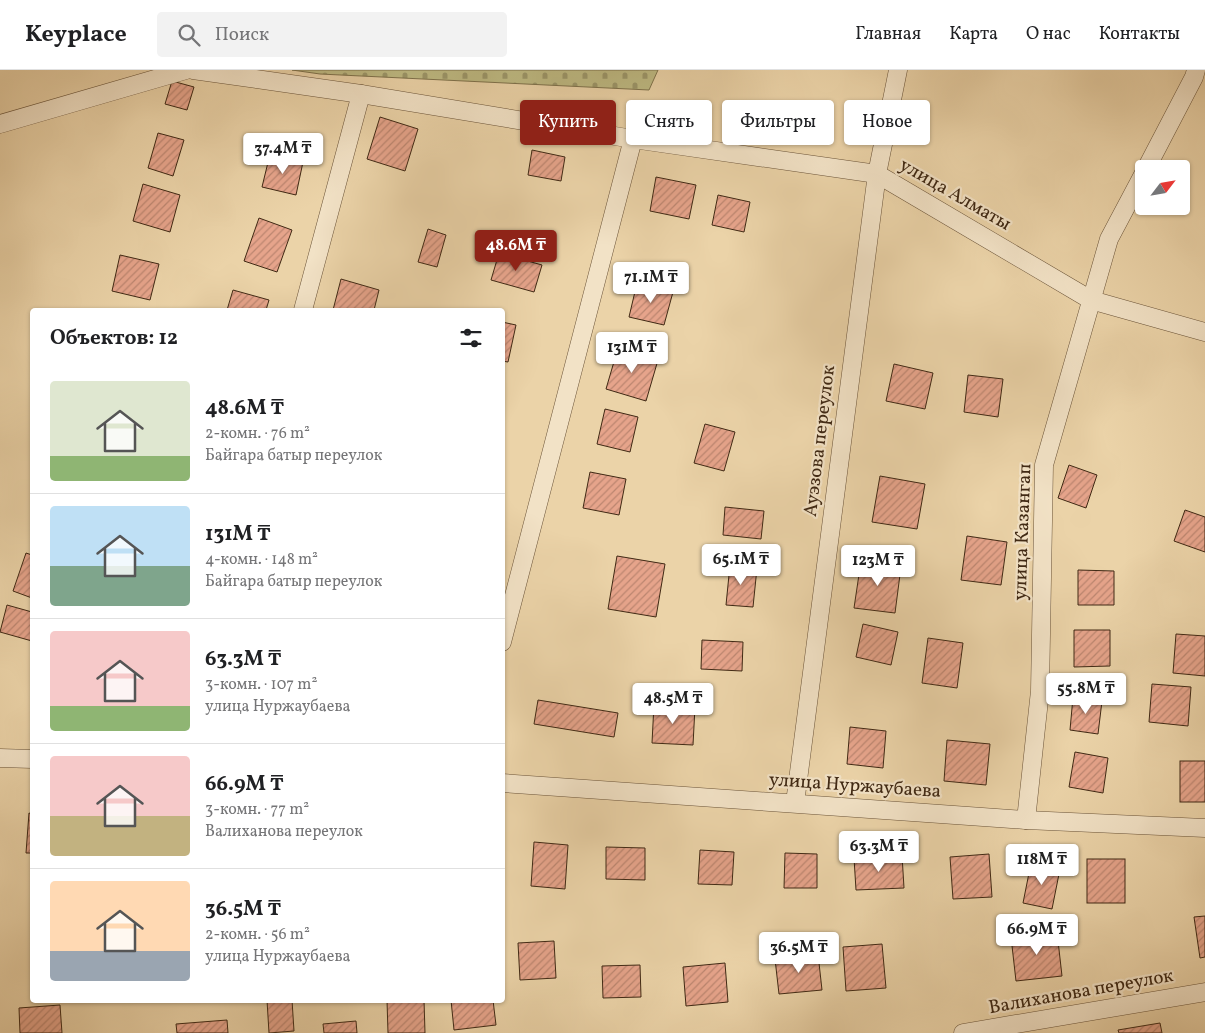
<!DOCTYPE html>
<html lang="ru">
<meta charset="utf-8">
<style>
:root{--surface:#fff;--page:#f2f2f2;--text:#202124;--muted:#757577;--line:#e0e0e0;--accent:#8f2418}
body{margin:0;font-family:Vollkorn,serif;background:var(--page);color:var(--text);height:100vh;display:flex;flex-direction:column;font-size:19px;white-space:nowrap}
*{box-sizing:border-box;margin:0}
p{font-size:16px;color:var(--muted)}
.icon{flex:none;width:28px;height:28px;fill:none;stroke:currentColor;stroke-width:2;stroke-linecap:round;stroke-linejoin:round}
.map{position:relative;flex:1;overflow:hidden}
.sheet{position:absolute;left:30px;top:238px;width:475px;height:695px;display:flex;flex-direction:column;background:var(--surface);border-radius:5px;box-shadow:0 1px 4px #0004}
.sheet>*{flex:none}
.hud{position:absolute;left:520px;top:30px;width:475px;height:45px;display:flex;gap:10px}
.needle{width:32px;rotate:59deg}
.controls{position:absolute;left:1135px;top:90px;display:grid;gap:10px}
.controls a{display:grid;place-items:center;width:55px;height:55px;border-radius:5px;background:var(--surface);box-shadow:0 1px 4px #0004;font-size:25px}
.price{position:absolute;translate:-50% -42px;padding:0 11px;border-radius:5px;background:#fff;color:#222;font-size:16px;line-height:32px;filter:drop-shadow(0 1px 2px #0008)}
.price::after{content:'';position:absolute;left:50%;top:30px;width:15px;height:11px;margin-left:-8px;background:inherit;clip-path:polygon(0 0,100% 0,50% 100%)}
.price.on{background:var(--accent);color:#fff}
ul{padding:0;list-style:none}
li{display:flex;align-items:center;gap:15px;height:125px;padding:0 20px}
li+li{border-top:1px solid var(--line)}
li span{display:grid;place-items:center;flex:none;width:140px;height:100px;border-radius:5px;color:#555}
li>.icon{margin-inline-start:auto}
span .icon{width:60px;height:60px;fill:#fffc;stroke-width:1}
li b{font-size:21px}
h2{display:flex;justify-content:space-between;align-items:center;height:60px;padding:0 20px;font-size:21px}
.tag{padding:0 18px;border-radius:5px;background:var(--surface);box-shadow:0 1px 4px #0004;font-size:18px;line-height:45px}
.tag.on{background:var(--accent);color:#fff}
header{display:flex;align-items:center;gap:30px;box-sizing:border-box;height:70px;padding:0 25px;background:var(--surface);border-bottom:1px solid var(--line)}
header strong{font-size:24px}
nav{display:flex;gap:28px;margin-inline-start:auto;font-size:18px}
.search{width:350px;height:45px;background:var(--page);display:flex;align-items:center;gap:12px;box-sizing:border-box;padding:0 18px;border-radius:5px;color:var(--muted);font-size:19px}
.map>svg:first-child{display:block}
.cemetery{fill:url(#cemetery-stones);stroke:#7f724c}
.building{fill:url(#building-hatch);stroke:#402914}
.lines{fill:none;stroke-linecap:round;stroke-linejoin:round}
.street-casing{stroke:#6b5439;stroke-width:19}
.street{stroke:#f2e2c6;stroke-width:18}
.labels{text-anchor:middle;dominant-baseline:central;stroke-width:4.5;stroke-linejoin:round;paint-order:stroke}
.street-label{font-size:19px;fill:#402914;stroke:#f2e2c6}
</style>
<header>
<strong>Keyplace</strong>
<div class="search"><svg class="icon" aria-label="search" viewBox="0 0 24 24"><circle cx="10" cy="10" r="6"/><path d="M15 15l6 6"/></svg>Поиск</div>
<nav><a>Главная</a><a>Карта</a><a>О нас</a><a>Контакты</a></nav>
</header>
<div class="map">
<svg width="1205" height="963" viewBox="0 0 1205 963">
<defs>
<pattern id="cemetery-stones" width="16" height="16" patternUnits="userSpaceOnUse" patternTransform="scale(1.25)"><rect width="16" height="16" fill="#beba83"/><path d="M2 7V4a2 2 0 0 1 4 0v3zM10 15v-3a2 2 0 0 1 4 0v3z" fill="#9c976a"/></pattern>
<pattern id="building-hatch" width="6" height="6" patternUnits="userSpaceOnUse" patternTransform="scale(1.25)"><rect width="6" height="6" fill="#e6a48b"/><path d="M-1 1l2-2M0 6l6-6M5 7l2-2" fill="none" stroke="#bc8670"/></pattern>
</defs>
<rect width="100%" height="100%" fill="#ebd3a8"/>
<filter id="stains"><feTurbulence type="fractalNoise" baseFrequency=".004" numOctaves="4"/><feColorMatrix values="0 0 0 0 .2 0 0 0 0 .09 0 0 0 0 .02 0 0 0 .5 -.17"/></filter>
<radialGradient id="worn" r=".72"><stop offset=".6" stop-color="#630" stop-opacity="0"/><stop offset="1" stop-color="#630" stop-opacity=".3"/></radialGradient>
<polygon class="cemetery" points="292,0 658,0 649,20 320,4"/>
<g class="building">
<polygon points="172,11 194,17 187,40 165,34"/>
<polygon points="380,47 418,59 405,101 367,89"/>
<polygon points="158,63 184,70 173,106 148,98"/>
<polygon points="532,80 565,87 561,111 528,105"/>
<polygon points="270,84 303,92 296,125 262,117"/>
<polygon points="656,107 696,115 689,149 650,141"/>
<polygon points="143,114 180,125 170,162 133,151"/>
<polygon points="718,125 750,132 744,162 712,155"/>
<polygon points="259,148 292,160 277,202 244,191"/>
<polygon points="428,159 446,165 437,197 418,192"/>
<polygon points="499,183 542,195 534,222 491,210"/>
<polygon points="120,185 159,194 150,230 112,221"/>
<polygon points="341,209 379,220 374,240 333,240"/>
<polygon points="637,213 673,222 664,255 629,247"/>
<polygon points="233,220 269,230 266,240 227,240"/>
<polygon points="502,252 516,255 508,292 502,291"/>
<polygon points="618,278 658,290 646,331 606,319"/>
<polygon points="894,294 933,303 925,339 886,331"/>
<polygon points="968,305 1003,309 998,347 964,342"/>
<polygon points="605,339 638,347 630,382 597,374"/>
<polygon points="705,354 735,362 724,401 694,393"/>
<polygon points="1069,395 1097,405 1086,438 1058,428"/>
<polygon points="590,402 626,409 619,445 583,438"/>
<polygon points="880,406 925,414 917,459 872,452"/>
<polygon points="725,437 764,441 761,469 723,465"/>
<polygon points="1185,440 1205,447 1205,482 1174,471"/>
<polygon points="967,466 1007,472 1001,515 961,510"/>
<polygon points="26,483 32,485 32,528 13,521"/>
<polygon points="617,486 665,494 656,547 608,539"/>
<polygon points="861,491 901,497 895,543 854,538"/>
<polygon points="730,495 757,498 753,537 726,535"/>
<polygon points="1078,500 1114,501 1114,535 1078,535"/>
<polygon points="7,535 32,542 32,571 0,562"/>
<polygon points="863,554 898,562 891,595 856,587"/>
<polygon points="1074,560 1110,560 1110,596 1074,597"/>
<polygon points="1176,564 1205,566 1205,606 1173,603"/>
<polygon points="928,568 963,573 957,618 922,613"/>
<polygon points="702,570 743,572 742,601 701,599"/>
<polygon points="1152,614 1191,617 1188,656 1149,652"/>
<polygon points="1073,627 1102,631 1098,664 1070,660"/>
<polygon points="538,630 618,643 614,667 534,654"/>
<polygon points="654,634 695,637 693,675 652,673"/>
<polygon points="850,657 886,661 883,698 847,694"/>
<polygon points="947,670 990,674 986,715 944,711"/>
<polygon points="1075,682 1108,688 1103,723 1069,717"/>
<rect x="1180" y="691" width="25" height="41"/>
<polygon points="29,743 32,744 32,783 26,783"/>
<polygon points="534,772 568,775 565,819 531,816"/>
<polygon points="606,777 645,778 645,810 606,809"/>
<polygon points="700,780 734,782 732,815 698,814"/>
<polygon points="785,783 817,784 817,818 784,818"/>
<polygon points="989,784 992,827 953,829 950,787"/>
<polygon points="902,785 904,818 856,820 854,788"/>
<rect x="1087" y="789" width="38" height="44"/>
<polygon points="1031,793 1060,799 1052,839 1023,833"/>
<polygon points="1205,846 1205,887 1200,888 1194,847"/>
<polygon points="1057,862 1062,906 1016,911 1011,867"/>
<polygon points="554,871 556,908 520,910 518,873"/>
<polygon points="882,874 886,918 846,921 843,877"/>
<polygon points="818,884 822,920 779,924 775,889"/>
<polygon points="725,893 728,932 686,936 683,897"/>
<polygon points="640,895 641,927 603,928 602,896"/>
<polygon points="267,930 292,930 294,961 269,963"/>
<polygon points="387,930 424,930 425,963 388,963"/>
<polygon points="451,930 493,930 496,955 454,960"/>
<polygon points="60,935 62,963 20,963 19,938"/>
<polygon points="227,950 228,963 177,963 176,954"/>
<polygon points="356,951 357,963 324,963 323,954"/>
<polygon points="1160,953 1162,963 1119,963 1118,960"/>
</g>
<g class="lines">
<defs>
<g id="street">
<polyline points="193,0 361,24 633,69 877,104 1091,230 1205,262"/>
<polyline points="0,54 186,0"/>
<polyline points="1146,99 1194,7 1196,0"/>
<polyline points="303,240 361,24"/>
<polyline points="502,572 633,69"/>
<polyline points="0,688 32,689"/>
<polyline points="502,713 1026,750 1205,758"/>
<polyline points="795,733 877,104 898,0"/>
<polyline points="1026,750 1040,621 1044,395 1109,169 1144,103"/>
<polyline points="963,963 1205,922"/>
</g>
</defs>
<use href="#street" class="street-casing"/>
<use href="#street" class="street"/>
</g>
<g class="labels">
<g class="street-label">
<text transform="translate(955 125) rotate(30)">улица Алматы</text>
<text transform="translate(820 371) rotate(-83)">Ауэзова переулок</text>
<text transform="translate(1023 462) rotate(-88)">улица Казангап</text>
<text transform="translate(855 716) rotate(4)">улица Нуржаубаева</text>
<text transform="translate(1081 922) rotate(-10)">Валиханова переулок</text>
</g>
</g>
<rect width="100%" height="100%" filter="url(#stains)"/>
<rect width="100%" height="100%" fill="url(#worn)"/>
</svg>
<div class="controls">
<a><svg class="needle" viewBox="-14 -14 28 28"><path d="M0-13l5 13h-10z" fill="#e53935"/><path d="M0 13l5-13h-10z" fill="#757577"/></svg></a>
</div>
<b class="price" style="left:283px;top:105px">37.4M ₸</b>
<b class="price on" style="left:516px;top:202px">48.6M ₸</b>
<b class="price" style="left:651px;top:234px">71.1M ₸</b>
<b class="price" style="left:632px;top:304px">131M ₸</b>
<b class="price" style="left:741px;top:516px">65.1M ₸</b>
<b class="price" style="left:878px;top:517px">123M ₸</b>
<b class="price" style="left:1086px;top:645px">55.8M ₸</b>
<b class="price" style="left:673px;top:655px">48.5M ₸</b>
<b class="price" style="left:879px;top:803px">63.3M ₸</b>
<b class="price" style="left:1042px;top:816px">118M ₸</b>
<b class="price" style="left:1037px;top:886px">66.9M ₸</b>
<b class="price" style="left:799px;top:904px">36.5M ₸</b>
<div class="hud">
<a class="tag on">Купить</a>
<a class="tag">Снять</a>
<a class="tag">Фильтры</a>
<a class="tag">Новое</a>
</div>
<section class="sheet">
<h2>Объектов: 12<svg class="icon" aria-label="filters" viewBox="0 0 24 24"><path d="M4 7h16M4 17h16"/><circle cx="9" cy="7" r="2"/><circle cx="15" cy="17" r="2"/></svg></h2>
<ul>
<li><span style="background:linear-gradient(#dfe7d0 75%,#8fb573 0)"><svg class="icon" aria-label="home" viewBox="0 0 24 24"><path d="M3 11l9-7 9 7M6 9v11h12V9"/></svg></span><div><b>48.6M ₸</b><p>2-комн. · 76 m²</p><p>Байгара батыр переулок</p></div></li>
<li><span style="background:linear-gradient(#bfe0f5 60%,#7fa58c 0)"><svg class="icon" aria-label="home" viewBox="0 0 24 24"><path d="M3 11l9-7 9 7M6 9v11h12V9"/></svg></span><div><b>131M ₸</b><p>4-комн. · 148 m²</p><p>Байгара батыр переулок</p></div></li>
<li><span style="background:linear-gradient(#f6c9c9 75%,#8fb573 0)"><svg class="icon" aria-label="home" viewBox="0 0 24 24"><path d="M3 11l9-7 9 7M6 9v11h12V9"/></svg></span><div><b>63.3M ₸</b><p>3-комн. · 107 m²</p><p>улица Нуржаубаева</p></div></li>
<li><span style="background:linear-gradient(#f6c9c9 60%,#c2b280 0)"><svg class="icon" aria-label="home" viewBox="0 0 24 24"><path d="M3 11l9-7 9 7M6 9v11h12V9"/></svg></span><div><b>66.9M ₸</b><p>3-комн. · 77 m²</p><p>Валиханова переулок</p></div></li>
<li><span style="background:linear-gradient(#ffd9b3 70%,#9aa5b1 0)"><svg class="icon" aria-label="home" viewBox="0 0 24 24"><path d="M3 11l9-7 9 7M6 9v11h12V9"/></svg></span><div><b>36.5M ₸</b><p>2-комн. · 56 m²</p><p>улица Нуржаубаева</p></div></li>
</ul>
</section>
</div>
